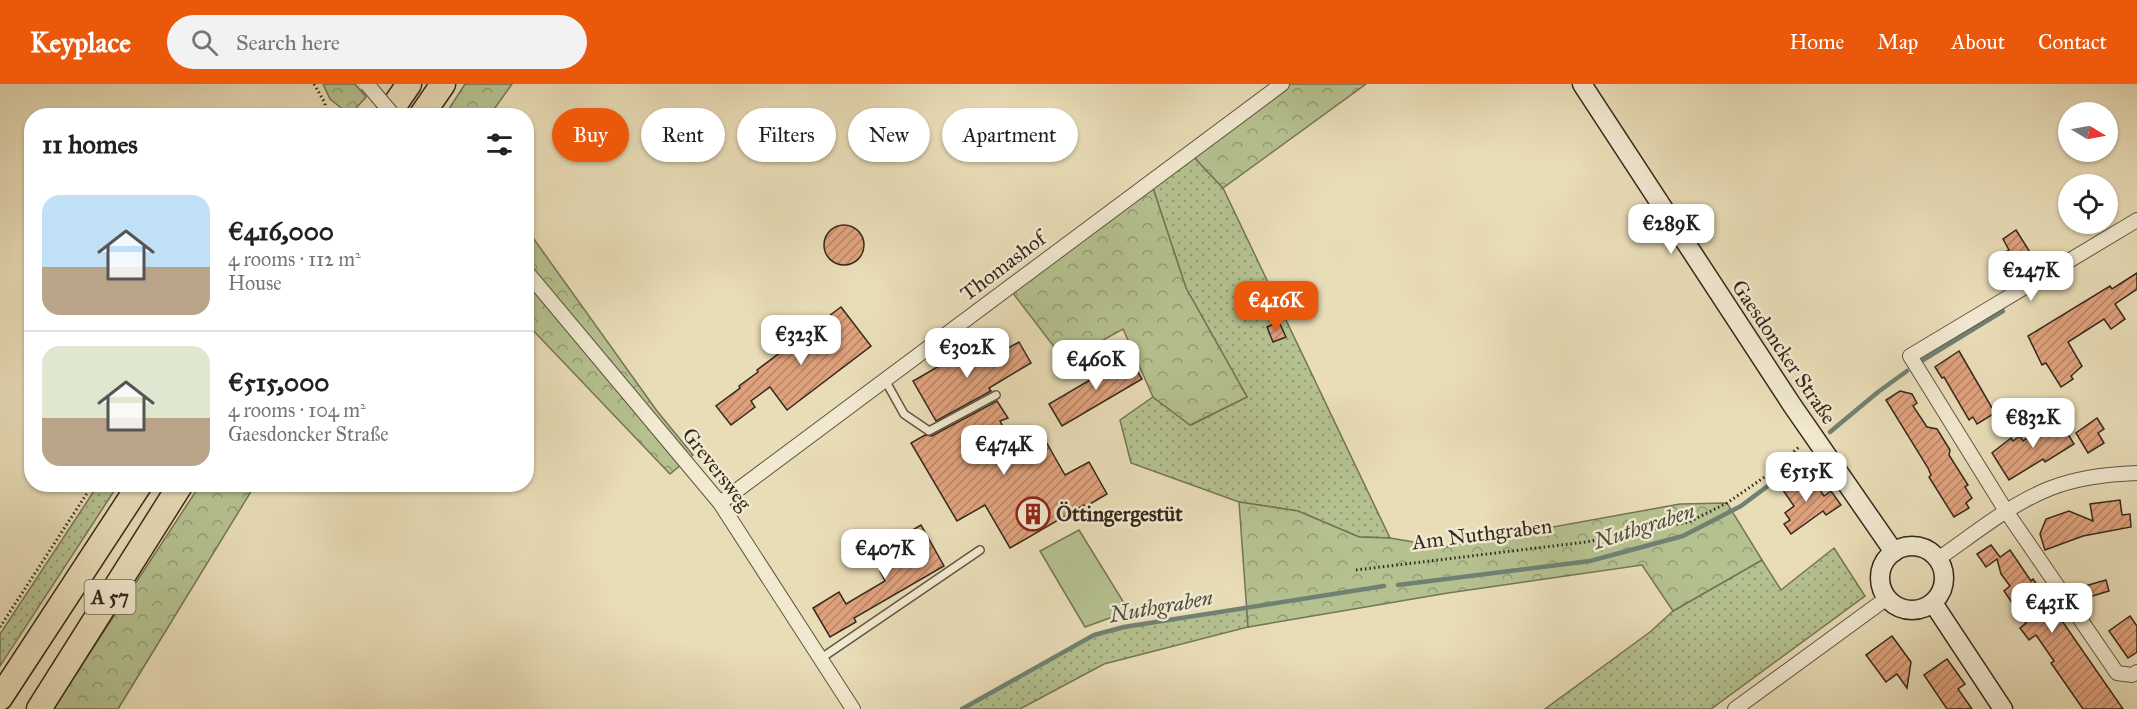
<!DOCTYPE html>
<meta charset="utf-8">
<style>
:root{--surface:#fff;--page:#f2f2f2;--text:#202124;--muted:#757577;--line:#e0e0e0;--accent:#ea580c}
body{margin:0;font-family:"IM FELL Great Primer",serif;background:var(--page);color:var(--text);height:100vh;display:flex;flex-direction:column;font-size:22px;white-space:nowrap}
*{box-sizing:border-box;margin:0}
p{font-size:20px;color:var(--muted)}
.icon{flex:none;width:33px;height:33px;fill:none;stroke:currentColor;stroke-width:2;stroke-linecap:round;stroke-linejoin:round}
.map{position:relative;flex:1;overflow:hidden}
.panel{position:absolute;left:24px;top:24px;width:510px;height:384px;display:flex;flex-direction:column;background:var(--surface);border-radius:24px;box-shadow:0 2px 4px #0004}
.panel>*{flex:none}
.guide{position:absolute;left:552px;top:24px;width:570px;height:54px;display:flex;gap:12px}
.needle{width:39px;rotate:100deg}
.tools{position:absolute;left:2058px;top:18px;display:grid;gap:12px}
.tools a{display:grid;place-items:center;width:60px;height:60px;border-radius:50%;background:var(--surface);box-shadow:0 2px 4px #0004;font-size:30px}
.price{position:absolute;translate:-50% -51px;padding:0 14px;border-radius:12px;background:#fff;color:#222;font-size:20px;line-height:39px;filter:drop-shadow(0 2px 3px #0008)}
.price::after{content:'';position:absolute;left:50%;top:36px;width:18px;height:14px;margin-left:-9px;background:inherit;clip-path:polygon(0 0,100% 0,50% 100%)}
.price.selected{background:var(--accent);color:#fff}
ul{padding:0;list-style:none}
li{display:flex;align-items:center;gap:18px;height:150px;padding:0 18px}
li+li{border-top:2px solid var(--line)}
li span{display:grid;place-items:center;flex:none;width:168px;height:120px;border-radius:18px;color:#555}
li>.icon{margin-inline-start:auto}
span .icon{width:72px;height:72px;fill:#fffc;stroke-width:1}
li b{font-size:26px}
h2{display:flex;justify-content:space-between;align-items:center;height:72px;padding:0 18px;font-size:26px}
.pill{padding:0 21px;border-radius:27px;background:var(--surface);box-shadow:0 2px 4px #0004;font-size:21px;line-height:54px}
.pill.selected{background:var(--accent);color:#fff}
header{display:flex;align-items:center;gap:36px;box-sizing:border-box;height:84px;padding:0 30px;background:var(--accent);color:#fff}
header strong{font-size:28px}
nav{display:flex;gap:33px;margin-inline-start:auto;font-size:21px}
.search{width:420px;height:54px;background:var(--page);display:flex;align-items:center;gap:15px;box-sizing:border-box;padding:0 21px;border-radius:33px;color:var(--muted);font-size:22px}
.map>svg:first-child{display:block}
.green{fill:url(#green-dots);stroke:#757456;stroke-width:1.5}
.forest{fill:url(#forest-crowns);stroke:#757456;stroke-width:1.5}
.pitch{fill:#b5c18f;stroke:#757456;stroke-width:1.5}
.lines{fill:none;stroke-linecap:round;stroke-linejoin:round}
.stream{stroke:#708174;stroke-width:4.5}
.building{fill:url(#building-hatch);stroke:#35281c;stroke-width:1.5}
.service-casing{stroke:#625543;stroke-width:10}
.minor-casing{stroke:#625543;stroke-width:16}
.secondary-casing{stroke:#35281c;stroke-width:21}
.motorway-casing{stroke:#35281c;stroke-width:27}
.path{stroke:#35281c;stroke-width:3;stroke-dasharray:1.5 3;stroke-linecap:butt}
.service{stroke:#f1e9d0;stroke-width:7}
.minor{stroke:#f1e9d0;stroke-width:14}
.secondary{stroke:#f1e9d0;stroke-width:18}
.motorway{stroke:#e9ddb7;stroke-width:24}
.minor-bridge-casing{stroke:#625543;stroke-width:16;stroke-linecap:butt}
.minor-bridge{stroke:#f1e9d0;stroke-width:14}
.labels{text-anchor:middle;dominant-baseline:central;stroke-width:5;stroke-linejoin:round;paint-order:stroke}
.shield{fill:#f1e9d0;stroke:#6d6252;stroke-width:1.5}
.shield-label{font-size:20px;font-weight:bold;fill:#35281c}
.street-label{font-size:21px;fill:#35281c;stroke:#f1e9d0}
.poi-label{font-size:21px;font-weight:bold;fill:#35281c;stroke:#f1e9d0;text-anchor:start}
.water-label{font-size:22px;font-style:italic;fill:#4e4d41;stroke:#f1e9d0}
</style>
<header>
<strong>Keyplace</strong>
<div class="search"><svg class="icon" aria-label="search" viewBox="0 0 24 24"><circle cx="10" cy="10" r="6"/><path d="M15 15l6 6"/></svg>Search here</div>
<nav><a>Home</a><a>Map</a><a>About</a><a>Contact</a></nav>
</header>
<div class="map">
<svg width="2137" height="625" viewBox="0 0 2137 625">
<defs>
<pattern id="green-dots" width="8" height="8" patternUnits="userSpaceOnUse" patternTransform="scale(1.5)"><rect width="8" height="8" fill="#b5c18f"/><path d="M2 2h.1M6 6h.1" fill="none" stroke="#949d74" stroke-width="1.8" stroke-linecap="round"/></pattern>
<pattern id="forest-crowns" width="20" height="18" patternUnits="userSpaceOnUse" patternTransform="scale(1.5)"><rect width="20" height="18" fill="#b5c18f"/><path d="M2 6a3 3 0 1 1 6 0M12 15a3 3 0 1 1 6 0" fill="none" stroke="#949d74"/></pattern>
<pattern id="building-hatch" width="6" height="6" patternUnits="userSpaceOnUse" patternTransform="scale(1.5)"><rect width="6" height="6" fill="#e0a27d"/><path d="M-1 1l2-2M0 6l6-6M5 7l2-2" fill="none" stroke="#b68466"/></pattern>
</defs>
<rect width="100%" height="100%" fill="#e9ddb7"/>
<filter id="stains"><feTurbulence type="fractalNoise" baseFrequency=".00333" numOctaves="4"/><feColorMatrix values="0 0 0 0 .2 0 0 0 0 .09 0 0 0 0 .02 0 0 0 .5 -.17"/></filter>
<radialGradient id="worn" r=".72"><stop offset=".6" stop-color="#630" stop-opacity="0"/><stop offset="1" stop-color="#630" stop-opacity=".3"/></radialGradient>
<g class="green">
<polygon points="1190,69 1223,104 1390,454 1359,453 1298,427 1239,418 1131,379 1120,336 1153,313 1191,341 1247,313 1186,204 1151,98"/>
<polygon points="98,401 118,401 0,582 0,550"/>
<polygon points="1834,464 1865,512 1711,625 1545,625 1650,548 1673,527 1762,476 1781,506"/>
<polygon points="1247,524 1248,543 1104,580 1020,625 963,625 1094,551 1124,543"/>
</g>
<g class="forest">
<polygon points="323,0 355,0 366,13 350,31 330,15"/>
<polygon points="465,0 512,0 490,31 445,31"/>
<polygon points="1282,0 1366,0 1223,104 1190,69"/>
<polygon points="1151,98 1186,204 1247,313 1190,341 1153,313 1123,245 1065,277 1009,204"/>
<polygon points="526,144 657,327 693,371 670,390 527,240"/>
<polygon points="200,401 255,401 118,625 53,625"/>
<polygon points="1239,418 1298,427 1359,453 1390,454 1443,463 1680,420 1727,419 1762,476 1673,527 1642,481 1448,509 1248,543"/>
</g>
<polygon class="pitch" points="1079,446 1129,527 1085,543 1040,467"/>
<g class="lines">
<g class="stream">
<polyline points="1923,276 2003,227"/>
<polyline points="1830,348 1878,308 1907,287"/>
<polyline points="1398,501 1590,477 1683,452 1741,422 1808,372"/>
<polyline points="962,625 1094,551 1124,543 1384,502"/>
</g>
</g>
<g class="building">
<circle cx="844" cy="161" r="20"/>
<polygon points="2016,146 2033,173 2017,183 2007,167 2009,166 2003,155"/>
<polygon points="2137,189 2137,205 2115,220 2125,235 2111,245 2104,235 2068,258 2082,282 2071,292 2073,295 2061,303 2046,279 2042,281 2028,252 2110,202 2112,205"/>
<polygon points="841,223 871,262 787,326 770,303 751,317 755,323 731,341 716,322 740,304 739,302 758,288 757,286"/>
<polygon points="1279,238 1286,253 1273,258 1267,243"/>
<polygon points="1019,258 1031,279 989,304 991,307 936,337 913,297 974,262 984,277"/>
<polygon points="1959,267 1995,329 1977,340 1973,333 1969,336 1944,293 1942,294 1935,283"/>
<polygon points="1129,273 1142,295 1062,342 1049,320"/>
<polygon points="1900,307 1912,310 1917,319 1913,322 1927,343 1937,345 1950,366 1949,371 1968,401 1965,403 1972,414 1966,419 1969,424 1954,433 1929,393 1931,391 1928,384 1886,316"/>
<polygon points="997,317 1008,334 1000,337 1015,365 1041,349 1065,391 1089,378 1107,410 1085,423 1084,421 1010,464 985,421 957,437 911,359 925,351 932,352"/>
<polygon points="2058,334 2074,360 2045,378 2043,375 2009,396 1992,369 2011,354 2013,357 2020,352 2023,357"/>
<polygon points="2097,334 2104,345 2098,349 2104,359 2088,369 2076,349"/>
<polygon points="1792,388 1804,406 1815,399 1824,412 1831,407 1841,421 1826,431 1823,427 1791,450 1784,440 1790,436 1785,429 1794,422 1778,399"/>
<polygon points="2120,416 2122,431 2130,430 2131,443 2083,452 2045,466 2040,450 2046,435 2069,427 2093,437 2090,420"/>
<polygon points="921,441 944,482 854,534 856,538 830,553 813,524 839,508 846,520 885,497 880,487 890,481 880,465"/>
<polygon points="1991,461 2000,473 2010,466 2031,497 2033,495 2123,625 2083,625 2051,579 2054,577 2036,551 2029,556 2020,544 2026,539 2004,507 2010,502 2001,490 1997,475 1986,483 1977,470"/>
<polygon points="2106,496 2109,507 2089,513 2085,502"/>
<polygon points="2130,532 2137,542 2137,568 2128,574 2109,547"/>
<polygon points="1892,552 1911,578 1907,604 1897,590 1886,598 1866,571"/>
<polygon points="1947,575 1965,600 1958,605 1972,625 1947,625 1924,591"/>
</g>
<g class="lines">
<defs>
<g id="service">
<polyline points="885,296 904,330 929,347 996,311"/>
<polyline points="820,575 980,466"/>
</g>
<g id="minor">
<polyline points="2137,136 1910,272 2006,427 2117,589 2132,591 2137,588"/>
<polyline points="526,187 720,419 853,625"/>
<polyline points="720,419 1282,0"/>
<path d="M 1938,475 C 1974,450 2010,420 2051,404 C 2077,394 2110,390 2137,389"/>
<polyline points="1735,625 1887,514"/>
</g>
<g id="secondary">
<polyline points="1582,0 1792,321 1894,468"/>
<circle cx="1912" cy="494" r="32"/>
<polyline points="1933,519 2003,625"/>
</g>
<g id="motorway">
<polyline points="387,32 409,0"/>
<polyline points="421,32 443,0"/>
<polyline points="0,614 140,400"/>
<polyline points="39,625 181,400"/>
</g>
</defs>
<use href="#service" class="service-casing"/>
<use href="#minor" class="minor-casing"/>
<use href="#secondary" class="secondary-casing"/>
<use href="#motorway" class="motorway-casing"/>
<g class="path">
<polyline points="314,0 325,19 326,32"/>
<polyline points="1356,486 1586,458 1689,438 1727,419 1769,390 1800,362"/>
<polyline points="0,543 93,400"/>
</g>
<use href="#service" class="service"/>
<use href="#minor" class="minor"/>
<use href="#secondary" class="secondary"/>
<use href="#motorway" class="motorway"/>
<defs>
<polyline id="minor-bridge" points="367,0 394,32"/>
</defs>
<use href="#minor-bridge" class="minor-bridge-casing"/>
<use href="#minor-bridge" class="minor-bridge"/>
</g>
<defs>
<symbol id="building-ring" viewBox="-11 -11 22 22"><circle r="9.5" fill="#f1e9d0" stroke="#8f2418" stroke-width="1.5"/><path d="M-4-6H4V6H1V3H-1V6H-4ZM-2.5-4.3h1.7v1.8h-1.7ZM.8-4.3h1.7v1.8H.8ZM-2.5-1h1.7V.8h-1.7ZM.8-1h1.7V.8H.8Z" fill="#8f2418"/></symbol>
</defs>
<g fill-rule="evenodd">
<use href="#building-ring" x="1014" y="411" width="38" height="38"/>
</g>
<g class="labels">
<rect class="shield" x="84.5" y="496" width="51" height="34" rx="4.5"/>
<g class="shield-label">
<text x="110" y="513">A 57</text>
</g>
<g class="street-label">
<text transform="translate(1003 182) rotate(-37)">Thomashof</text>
<text transform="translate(1784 268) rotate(56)">Gaesdoncker Straße</text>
<text transform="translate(717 385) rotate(52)">Greversweg</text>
<text transform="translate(1482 450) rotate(-7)">Am Nuthgraben</text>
</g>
<g class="poi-label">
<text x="1056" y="430">Öttingergestüt</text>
</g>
<g class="water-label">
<text transform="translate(1644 442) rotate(-18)">Nuthgraben</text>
<text transform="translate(1161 522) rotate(-10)">Nuthgraben</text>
</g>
</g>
<rect width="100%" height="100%" filter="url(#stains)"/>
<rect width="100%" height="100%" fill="url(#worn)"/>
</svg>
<div class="tools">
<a><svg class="needle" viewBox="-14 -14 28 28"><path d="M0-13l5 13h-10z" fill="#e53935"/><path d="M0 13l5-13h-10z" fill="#757577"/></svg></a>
<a><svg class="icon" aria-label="locate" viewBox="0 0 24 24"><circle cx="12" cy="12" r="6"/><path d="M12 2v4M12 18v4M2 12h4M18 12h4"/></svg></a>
</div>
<b class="price" style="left:1671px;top:171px">€289K</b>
<b class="price" style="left:2031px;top:218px">€247K</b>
<b class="price selected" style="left:1276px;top:248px">€416K</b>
<b class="price" style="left:801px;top:282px">€323K</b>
<b class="price" style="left:967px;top:295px">€302K</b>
<b class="price" style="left:1096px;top:307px">€460K</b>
<b class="price" style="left:2033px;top:365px">€832K</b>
<b class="price" style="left:1004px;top:392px">€474K</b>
<b class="price" style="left:1806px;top:419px">€515K</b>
<b class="price" style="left:885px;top:496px">€407K</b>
<b class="price" style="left:2052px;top:550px">€431K</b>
<div class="guide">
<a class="pill selected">Buy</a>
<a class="pill">Rent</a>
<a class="pill">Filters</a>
<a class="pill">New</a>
<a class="pill">Apartment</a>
</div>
<section class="panel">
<h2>11 homes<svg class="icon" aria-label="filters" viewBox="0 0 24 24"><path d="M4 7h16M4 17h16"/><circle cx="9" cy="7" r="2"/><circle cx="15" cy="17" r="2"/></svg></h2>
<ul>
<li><span style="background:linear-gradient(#bfe0f5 60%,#b9a48a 0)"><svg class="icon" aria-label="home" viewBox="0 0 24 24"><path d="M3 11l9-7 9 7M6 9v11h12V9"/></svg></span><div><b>€416,000</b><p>4 rooms · 112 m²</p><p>House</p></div></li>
<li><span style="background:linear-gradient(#dfe7d0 60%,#b9a48a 0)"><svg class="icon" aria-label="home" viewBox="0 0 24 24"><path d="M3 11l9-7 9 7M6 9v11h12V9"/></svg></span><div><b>€515,000</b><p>4 rooms · 104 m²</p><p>Gaesdoncker Straße</p></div></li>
</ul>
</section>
</div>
